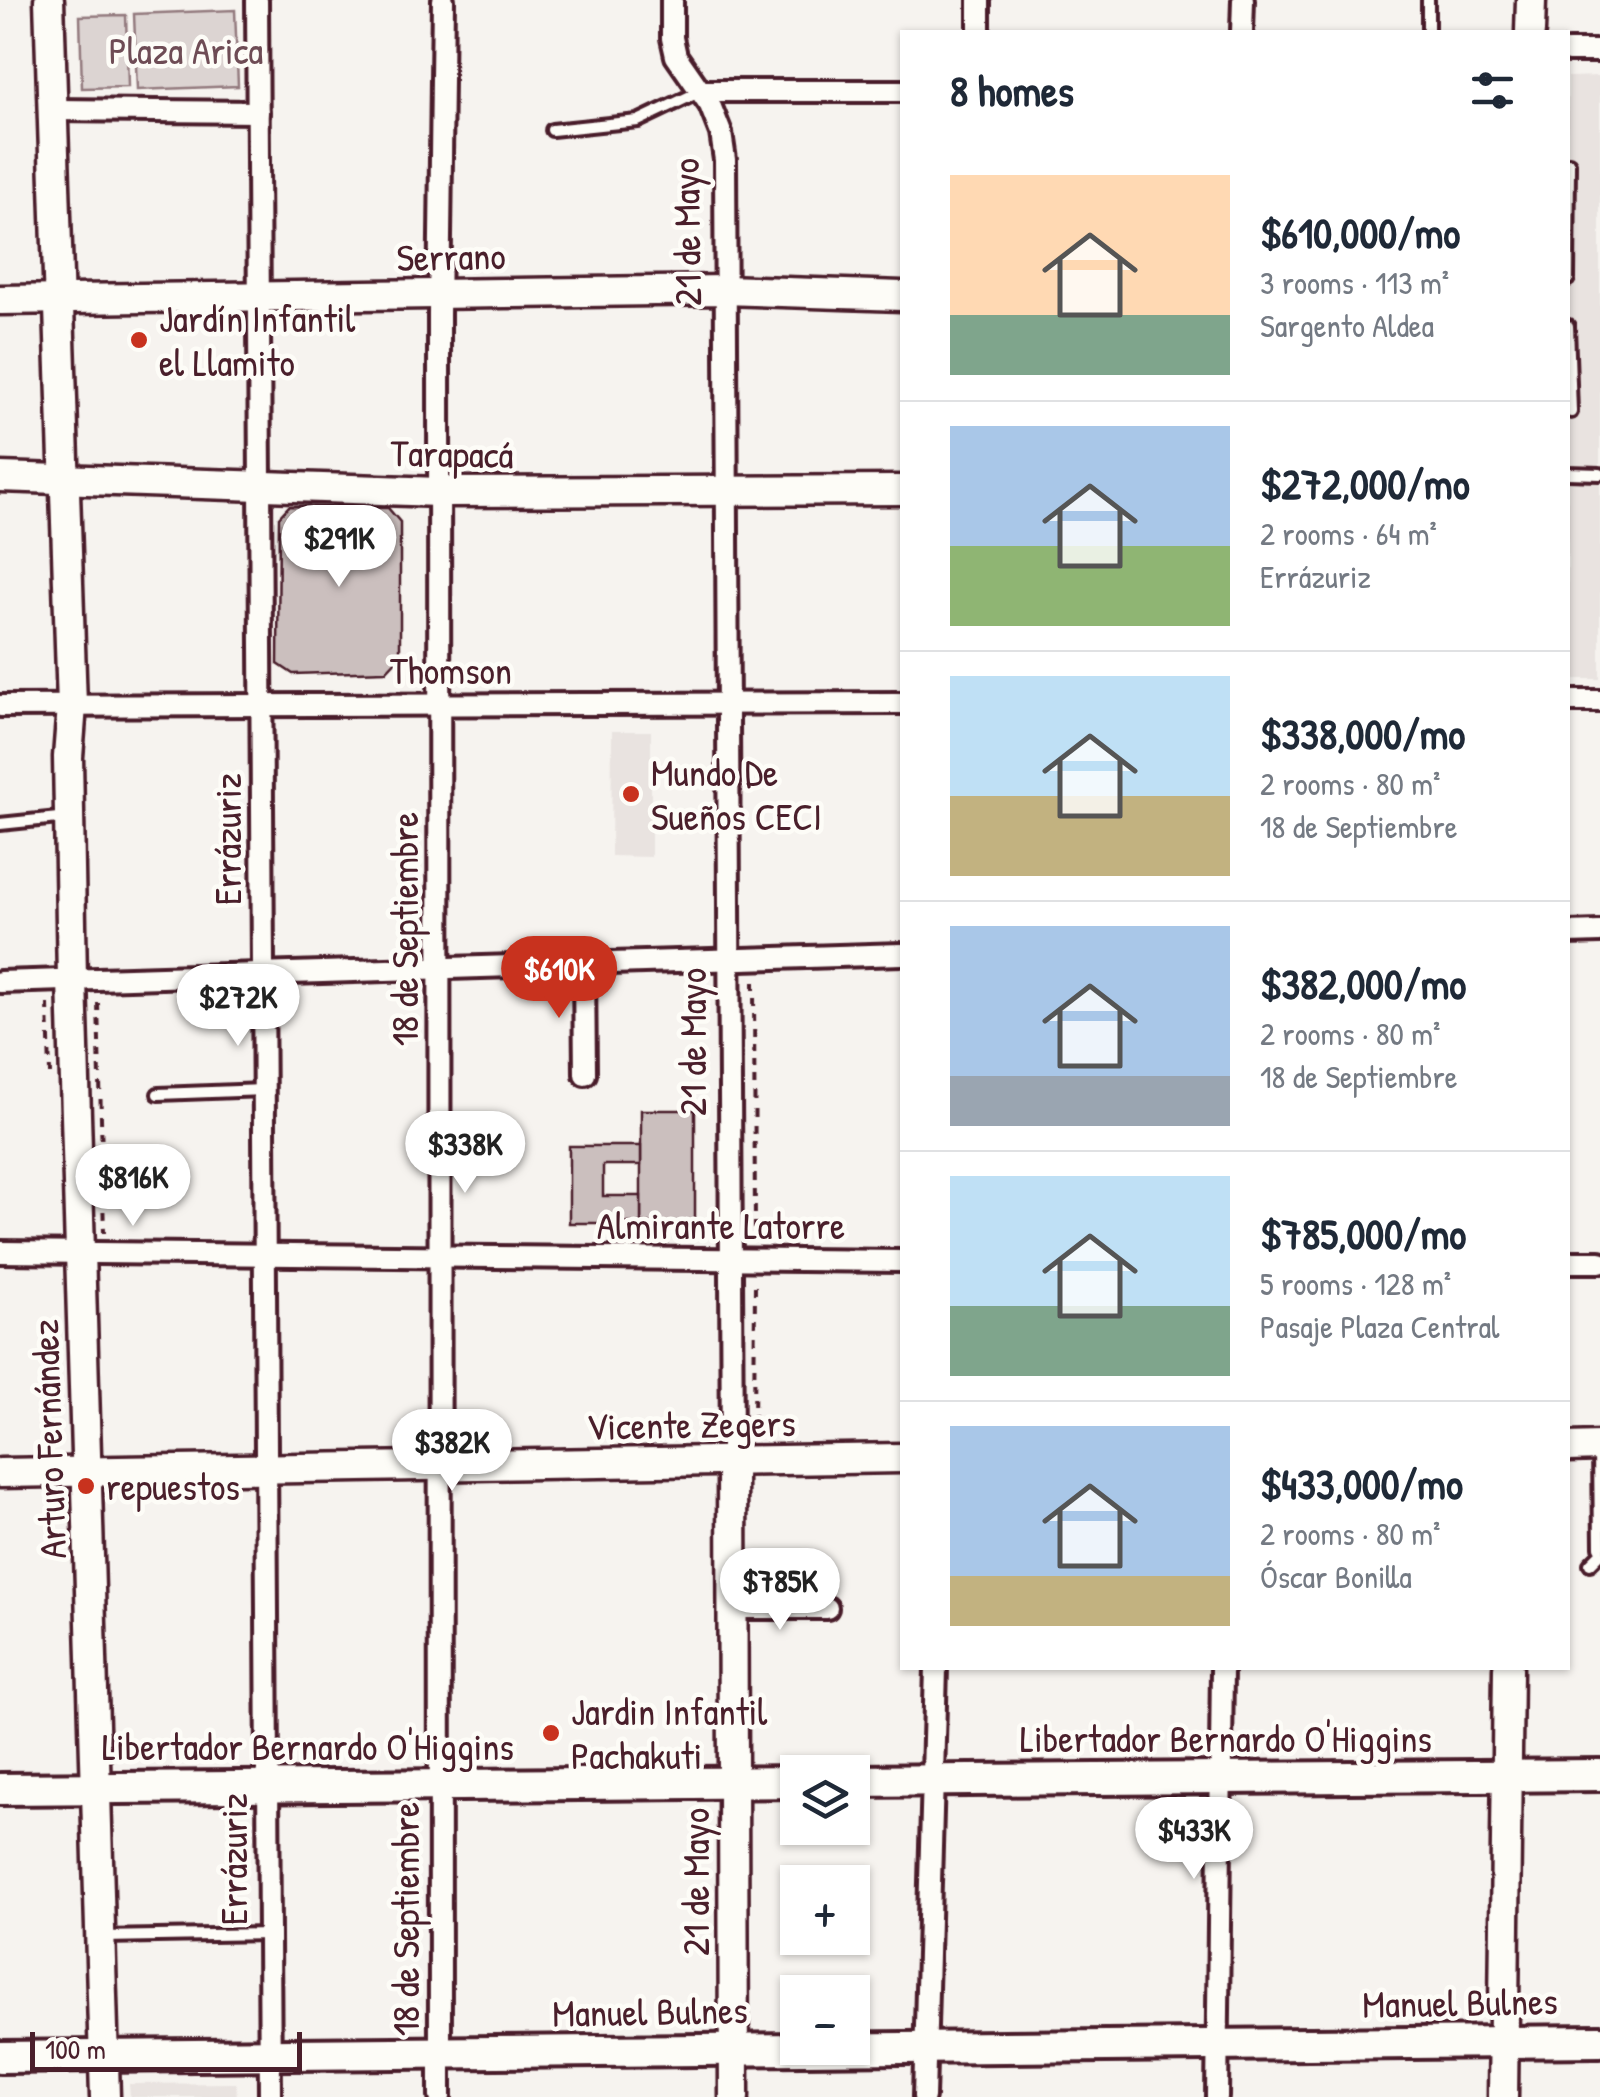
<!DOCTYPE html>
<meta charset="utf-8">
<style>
:root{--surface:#fff;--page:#f2f2f3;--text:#1f2937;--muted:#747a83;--line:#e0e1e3;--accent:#c8321e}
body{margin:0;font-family:"Patrick Hand",sans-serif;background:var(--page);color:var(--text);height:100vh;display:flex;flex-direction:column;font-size:38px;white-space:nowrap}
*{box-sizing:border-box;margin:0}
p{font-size:32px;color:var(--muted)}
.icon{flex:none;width:55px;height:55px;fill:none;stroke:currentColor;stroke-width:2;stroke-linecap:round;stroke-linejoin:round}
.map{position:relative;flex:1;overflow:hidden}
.details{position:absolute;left:900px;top:30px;width:670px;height:1640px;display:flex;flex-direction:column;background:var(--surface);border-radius:0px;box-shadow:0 2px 8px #0004}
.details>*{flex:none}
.controls{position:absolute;left:780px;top:1755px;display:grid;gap:20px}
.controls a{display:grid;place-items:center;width:90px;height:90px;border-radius:0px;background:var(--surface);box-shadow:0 2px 8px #0004;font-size:50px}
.scale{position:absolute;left:30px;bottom:25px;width:272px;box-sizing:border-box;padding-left:10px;border:5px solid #4a1f2b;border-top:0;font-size:28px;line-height:35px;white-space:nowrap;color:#4a1f2b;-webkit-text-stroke:8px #fdfcf7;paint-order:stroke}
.price{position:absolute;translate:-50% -85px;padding:0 22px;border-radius:35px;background:#fff;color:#222;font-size:32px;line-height:65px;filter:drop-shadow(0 2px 5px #0008)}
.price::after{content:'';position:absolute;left:50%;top:60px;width:30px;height:22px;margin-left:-15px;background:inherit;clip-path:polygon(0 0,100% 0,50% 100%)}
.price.active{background:var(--accent);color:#fff}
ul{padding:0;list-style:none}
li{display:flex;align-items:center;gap:30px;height:250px;padding:0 50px}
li+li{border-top:2px solid var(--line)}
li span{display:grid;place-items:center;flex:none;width:280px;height:200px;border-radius:0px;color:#555}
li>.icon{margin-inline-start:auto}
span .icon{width:120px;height:120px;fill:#fffc;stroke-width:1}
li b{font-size:42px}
h2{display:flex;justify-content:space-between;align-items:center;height:120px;padding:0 50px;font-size:42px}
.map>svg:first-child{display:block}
.built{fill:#e9e3e0}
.green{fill:#dcd4d2;stroke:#937a7e;stroke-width:2.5}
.building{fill:#cbbfbe;stroke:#4a1f2b;stroke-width:2.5}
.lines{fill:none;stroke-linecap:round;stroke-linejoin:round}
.lane-casing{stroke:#4a1f2b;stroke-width:18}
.street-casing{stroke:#4a1f2b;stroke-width:28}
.secondary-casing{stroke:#4a1f2b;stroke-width:35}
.primary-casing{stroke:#4a1f2b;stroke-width:38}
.path{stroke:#4a1f2b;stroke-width:4;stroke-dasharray:8 8;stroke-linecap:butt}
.lane{stroke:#fdfcf7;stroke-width:10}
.street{stroke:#fdfcf7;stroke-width:20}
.secondary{stroke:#fdfcf7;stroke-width:28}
.primary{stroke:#fdfcf7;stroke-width:30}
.poi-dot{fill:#c8321e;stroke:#fdfcf7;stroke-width:4}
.labels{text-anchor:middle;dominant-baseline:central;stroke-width:9;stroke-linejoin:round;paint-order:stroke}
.park-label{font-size:38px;fill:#6e4c55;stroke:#fdfcf7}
.street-label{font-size:38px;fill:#4a1f2b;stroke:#fdfcf7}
.poi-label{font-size:38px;fill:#4a1f2b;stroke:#fdfcf7;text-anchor:start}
</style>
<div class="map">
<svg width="1600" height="2097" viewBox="0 0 1600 2097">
<rect width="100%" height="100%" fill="#f6f3ef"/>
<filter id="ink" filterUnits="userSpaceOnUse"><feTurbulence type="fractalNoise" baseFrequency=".01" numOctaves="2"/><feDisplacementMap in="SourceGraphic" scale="20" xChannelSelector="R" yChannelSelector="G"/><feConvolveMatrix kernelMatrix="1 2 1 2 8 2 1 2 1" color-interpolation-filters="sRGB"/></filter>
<g filter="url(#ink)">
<g class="built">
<polygon points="1600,76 1600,679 1575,679 1568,678 1568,77"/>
<polygon points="612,731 651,731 651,857 611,856"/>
<polygon points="236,2083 237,2097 130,2097 129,2084"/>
</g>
<g class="green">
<polygon points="235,10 238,86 137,90 134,14"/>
<polygon points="126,15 128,87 82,88 80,16"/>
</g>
<g class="building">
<polygon points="289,506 388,508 400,522 400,656 386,671 293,674 278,664 279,517"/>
<rect x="641" y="1110" width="54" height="113"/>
<polygon points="569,1146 641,1146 641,1165 603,1165 603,1196 641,1196 641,1223 569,1223"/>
</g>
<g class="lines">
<defs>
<g id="lane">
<polyline points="1428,32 1428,0"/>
<polyline points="552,130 638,121 701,91"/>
<polyline points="1568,279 1569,163"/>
<polyline points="1568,326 1571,412"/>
<polyline points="1568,473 1600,474"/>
<polyline points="0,824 68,817"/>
<polyline points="158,1094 264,1090"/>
<polyline points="1599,1447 1600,1547"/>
<polyline points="1590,1564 1600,1554"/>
<polyline points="102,1937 269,1934"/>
</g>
<g id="street">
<polyline points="257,0 270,2097"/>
<polyline points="672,0 672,38 676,56 710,105 721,133 725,160 732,1460"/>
<polyline points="979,32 979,0"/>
<polyline points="1242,32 1243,0"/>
<polyline points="1568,51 1600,51"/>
<polyline points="701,91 902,91"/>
<polyline points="53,110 258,112"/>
<polyline points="1568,701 1600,701"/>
<polyline points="0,706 902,703"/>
<polyline points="1568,933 1600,932"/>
<polyline points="584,965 585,1074"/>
<polyline points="0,982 902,954"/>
<polyline points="0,1252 902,1261"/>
<polyline points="1568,1262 1600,1262"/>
<polyline points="732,1608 827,1608"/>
<polyline points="440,2097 439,315 443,0"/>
<polyline points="924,2097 936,1668"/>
<polyline points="1217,2097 1222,1668"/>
</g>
<g id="secondary">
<polyline points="49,0 72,706 68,757 72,980 105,2097"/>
<polyline points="1530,32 1531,0"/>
<polyline points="0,300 725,290 902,296"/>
<polyline points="0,477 439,492 902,490"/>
<polyline points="1568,1447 1600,1446"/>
<polyline points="732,1460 734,2097"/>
<polyline points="0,1473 902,1458"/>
<polyline points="1503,2097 1508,1668"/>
</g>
<g id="primary">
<polyline points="852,1781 1600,1775"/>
<polyline points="0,1789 798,1782"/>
<polyline points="0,2057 1600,2041"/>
</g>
</defs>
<use href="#lane" class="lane-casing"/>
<use href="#street" class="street-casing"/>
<use href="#secondary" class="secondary-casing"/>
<use href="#primary" class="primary-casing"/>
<g class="path">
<polyline points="754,982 755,1238"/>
<polyline points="98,1003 104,1233"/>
<polyline points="48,1004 50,1074"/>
<polyline points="754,1438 755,1283"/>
</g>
<use href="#lane" class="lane"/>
<use href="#street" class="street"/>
<use href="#secondary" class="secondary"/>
<use href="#primary" class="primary"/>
</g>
</g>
<g class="poi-dot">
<circle cx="139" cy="340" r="10"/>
<circle cx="631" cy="794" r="10"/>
<circle cx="86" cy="1486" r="10"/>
<circle cx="551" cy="1733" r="10"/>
</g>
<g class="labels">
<g class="park-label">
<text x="186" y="50">Plaza Arica</text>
</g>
<g class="street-label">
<text transform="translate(686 232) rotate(-91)">21 de Mayo</text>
<text transform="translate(451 256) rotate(-1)">Serrano</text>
<text transform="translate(452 453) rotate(1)">Tarapacá</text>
<text x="451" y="670">Thomson</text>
<text transform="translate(227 839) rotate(-90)">Errázuriz</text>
<text transform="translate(404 929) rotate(-90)">18 de Septiembre</text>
<text transform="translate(692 1042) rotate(-90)">21 de Mayo</text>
<text x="721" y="1225">Almirante Latorre</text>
<text transform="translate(691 1424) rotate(-1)">Vicente Zegers</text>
<text transform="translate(48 1439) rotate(-92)">Arturo Fernández</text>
<text x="1226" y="1738">Libertador Bernardo O'Higgins</text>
<text x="308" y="1746">Libertador Bernardo O'Higgins</text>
<text transform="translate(233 1859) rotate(-90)">Errázuriz</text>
<text transform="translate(695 1882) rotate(-90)">21 de Mayo</text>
<text transform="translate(405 1919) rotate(-90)">18 de Septiembre</text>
<text transform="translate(1460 2002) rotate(-1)">Manuel Bulnes</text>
<text transform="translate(650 2011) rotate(-1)">Manuel Bulnes</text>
</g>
<g class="poi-label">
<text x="159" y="318">Jardín Infantil<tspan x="159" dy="44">el Llamito</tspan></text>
<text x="651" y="772">Mundo De<tspan x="651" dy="44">Sueños CECI</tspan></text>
<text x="106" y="1486">repuestos</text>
<text x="571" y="1711">Jardin Infantil<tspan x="571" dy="44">Pachakuti</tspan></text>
</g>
</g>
</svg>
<div class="controls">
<a><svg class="icon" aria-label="layers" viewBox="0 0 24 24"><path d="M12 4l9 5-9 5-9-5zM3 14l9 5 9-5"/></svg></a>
<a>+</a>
<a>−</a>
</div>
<div class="scale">100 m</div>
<b class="price" style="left:339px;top:590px">$291K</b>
<b class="price active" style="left:559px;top:1021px">$610K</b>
<b class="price" style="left:238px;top:1049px">$272K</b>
<b class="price" style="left:465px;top:1196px">$338K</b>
<b class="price" style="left:133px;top:1229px">$816K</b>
<b class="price" style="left:452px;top:1494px">$382K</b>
<b class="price" style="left:780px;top:1633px">$785K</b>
<b class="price" style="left:1194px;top:1882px">$433K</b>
<section class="details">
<h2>8 homes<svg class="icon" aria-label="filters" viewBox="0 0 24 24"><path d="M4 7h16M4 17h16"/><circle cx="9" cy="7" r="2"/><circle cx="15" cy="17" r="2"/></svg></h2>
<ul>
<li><span style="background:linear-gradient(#ffd9b3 70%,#7fa58c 0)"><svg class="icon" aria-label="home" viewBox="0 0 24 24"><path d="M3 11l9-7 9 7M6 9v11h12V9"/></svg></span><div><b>$610,000/mo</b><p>3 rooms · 113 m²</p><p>Sargento Aldea</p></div></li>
<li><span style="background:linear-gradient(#a9c7e8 60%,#8fb573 0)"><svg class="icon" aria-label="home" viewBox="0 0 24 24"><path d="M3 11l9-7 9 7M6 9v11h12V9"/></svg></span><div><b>$272,000/mo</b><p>2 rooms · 64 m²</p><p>Errázuriz</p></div></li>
<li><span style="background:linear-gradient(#bfe0f5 60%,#c2b280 0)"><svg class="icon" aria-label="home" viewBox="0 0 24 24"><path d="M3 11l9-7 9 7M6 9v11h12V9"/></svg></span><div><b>$338,000/mo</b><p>2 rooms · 80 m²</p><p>18 de Septiembre</p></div></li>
<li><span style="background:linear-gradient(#a9c7e8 75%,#9aa5b1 0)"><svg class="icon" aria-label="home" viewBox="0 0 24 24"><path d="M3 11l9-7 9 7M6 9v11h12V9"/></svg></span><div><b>$382,000/mo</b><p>2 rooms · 80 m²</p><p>18 de Septiembre</p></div></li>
<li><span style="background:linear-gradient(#bfe0f5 65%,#7fa58c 0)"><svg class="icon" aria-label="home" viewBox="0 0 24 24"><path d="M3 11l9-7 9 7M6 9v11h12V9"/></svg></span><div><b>$785,000/mo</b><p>5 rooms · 128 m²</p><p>Pasaje Plaza Central</p></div></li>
<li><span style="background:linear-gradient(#a9c7e8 75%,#c2b280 0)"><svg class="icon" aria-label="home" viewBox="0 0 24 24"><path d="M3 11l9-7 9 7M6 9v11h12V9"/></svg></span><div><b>$433,000/mo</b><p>2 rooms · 80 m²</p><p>Óscar Bonilla</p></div></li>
</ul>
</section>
</div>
